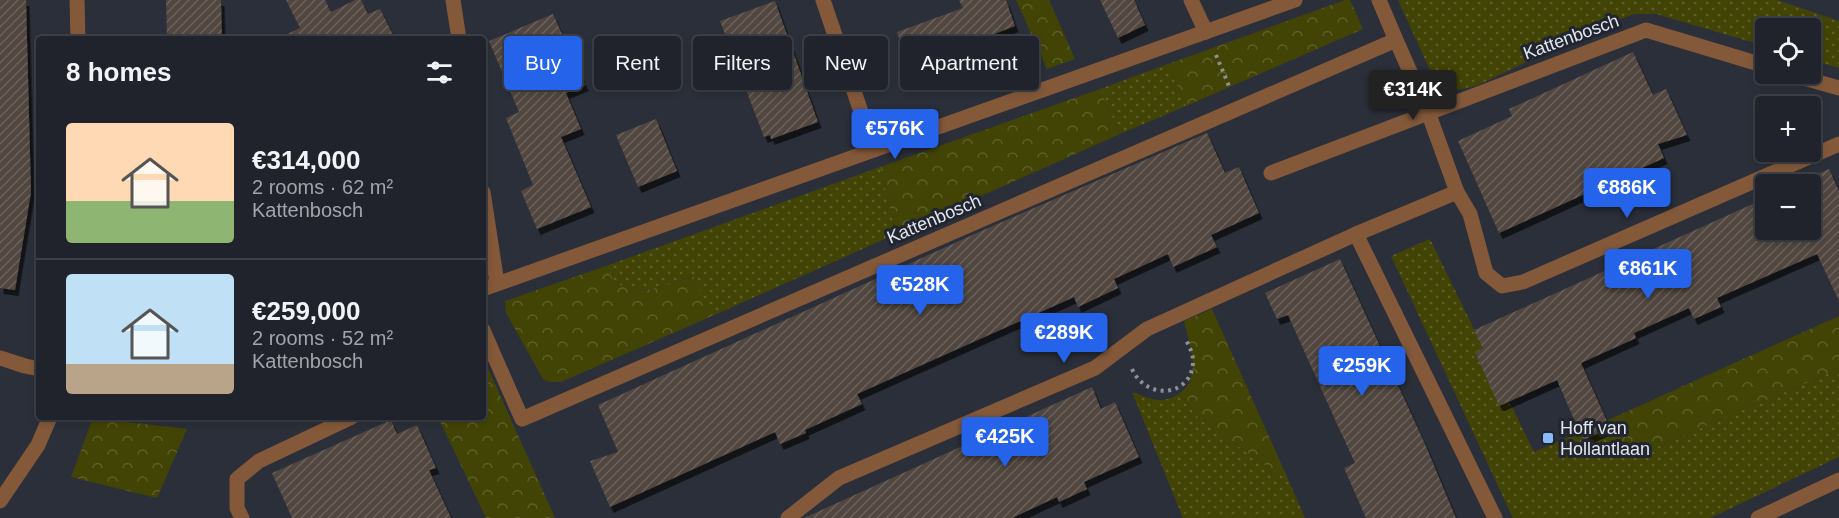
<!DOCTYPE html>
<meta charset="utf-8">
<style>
:root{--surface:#20232b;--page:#2d2f37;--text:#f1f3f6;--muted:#a2a4a9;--line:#3d4047;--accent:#2563eb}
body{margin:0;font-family:Arial,sans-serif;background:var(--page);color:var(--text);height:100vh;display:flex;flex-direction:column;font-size:22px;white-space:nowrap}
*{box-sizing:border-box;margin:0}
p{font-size:20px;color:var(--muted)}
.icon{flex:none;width:33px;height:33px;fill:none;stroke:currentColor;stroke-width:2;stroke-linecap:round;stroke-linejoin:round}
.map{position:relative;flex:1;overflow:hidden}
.panel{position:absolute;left:36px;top:36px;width:450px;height:384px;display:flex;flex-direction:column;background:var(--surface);border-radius:6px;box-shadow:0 3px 9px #0003,0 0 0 2px var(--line)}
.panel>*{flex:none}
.top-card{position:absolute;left:504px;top:36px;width:570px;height:54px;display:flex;gap:12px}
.tools{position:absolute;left:1755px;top:18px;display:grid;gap:12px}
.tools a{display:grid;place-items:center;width:66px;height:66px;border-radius:6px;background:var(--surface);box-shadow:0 3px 9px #0003,0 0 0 2px var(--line);font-size:30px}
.price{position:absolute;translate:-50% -51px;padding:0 14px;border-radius:6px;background:var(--accent);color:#fff;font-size:20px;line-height:39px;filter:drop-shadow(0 2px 3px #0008)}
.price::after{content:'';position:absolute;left:50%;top:36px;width:18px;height:14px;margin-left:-9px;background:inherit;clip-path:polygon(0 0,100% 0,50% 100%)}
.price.active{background:#222;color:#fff}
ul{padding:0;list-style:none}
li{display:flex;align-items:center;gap:18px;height:150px;padding:0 30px}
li+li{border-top:2px solid var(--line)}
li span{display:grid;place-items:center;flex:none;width:168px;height:120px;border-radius:6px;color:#555}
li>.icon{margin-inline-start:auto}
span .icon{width:72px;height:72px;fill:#fffc;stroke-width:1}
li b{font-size:26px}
h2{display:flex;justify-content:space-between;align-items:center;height:72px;padding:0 30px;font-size:26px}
.pill{padding:0 21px;border-radius:6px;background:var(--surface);box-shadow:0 3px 9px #0003,0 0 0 2px var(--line);font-size:21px;line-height:54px}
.pill.active{background:var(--accent);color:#fff}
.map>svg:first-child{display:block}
.grass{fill:url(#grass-dots)}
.forest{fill:url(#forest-crowns)}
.building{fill:url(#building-hatch);filter:url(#shadow)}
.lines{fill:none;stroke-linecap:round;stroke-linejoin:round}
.path{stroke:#8c8f98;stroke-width:4;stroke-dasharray:3 4.5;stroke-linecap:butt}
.street{stroke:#84593a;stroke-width:15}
.poi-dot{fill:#88bafc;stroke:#21252f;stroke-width:2}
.labels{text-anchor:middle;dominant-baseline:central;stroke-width:6;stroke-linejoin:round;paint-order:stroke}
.street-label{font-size:18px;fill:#e3e6ed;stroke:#21252f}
.poi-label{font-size:18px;fill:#e3e6ed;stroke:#21252f;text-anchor:start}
</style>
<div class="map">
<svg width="1839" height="518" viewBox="0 0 1839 518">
<defs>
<pattern id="grass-dots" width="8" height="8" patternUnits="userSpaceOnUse" patternTransform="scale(1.5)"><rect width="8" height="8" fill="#424405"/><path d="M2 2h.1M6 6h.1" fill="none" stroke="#5d5f2a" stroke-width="1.8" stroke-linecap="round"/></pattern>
<pattern id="forest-crowns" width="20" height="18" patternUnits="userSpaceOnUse" patternTransform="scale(1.5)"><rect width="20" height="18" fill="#424405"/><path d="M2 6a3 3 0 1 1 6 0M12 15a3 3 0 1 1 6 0" fill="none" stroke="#5d5f2a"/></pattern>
<pattern id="building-hatch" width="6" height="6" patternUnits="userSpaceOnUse" patternTransform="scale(1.5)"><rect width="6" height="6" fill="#51473f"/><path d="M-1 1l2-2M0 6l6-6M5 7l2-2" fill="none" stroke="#6a625b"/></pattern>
<filter id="shadow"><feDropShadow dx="3.5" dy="6" stdDeviation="0" flood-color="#0009"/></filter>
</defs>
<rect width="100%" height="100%" fill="#2b2f39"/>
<g class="grass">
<polygon points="1398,0 1777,0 1839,21 1839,68 1811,60 1810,28 1766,28 1765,46 1656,14 1634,14 1607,24 1476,86 1451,91 1439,86 1430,70"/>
<polygon points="1168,64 1186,106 1120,134 1100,89"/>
<path d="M 880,167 L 896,234 L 712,316 L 692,276 C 662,287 647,296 615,283 L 606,266 Z"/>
<polygon points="1430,239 1534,452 1608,420 1622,447 1640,454 1839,369 1839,457 1710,518 1513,518 1391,256"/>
<path d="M 1132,392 C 1151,399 1161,405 1179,394 L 1199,419 L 1272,470 L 1288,479 L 1305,518 L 1183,518 Z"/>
</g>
<g class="forest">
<polygon points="1016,0 1049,0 1075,59 1047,69"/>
<polygon points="1345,0 1350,0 1363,29 1186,106 1168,64"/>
<polygon points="1100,89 1120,134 896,234 880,167"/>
<path d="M 606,266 L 615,283 C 647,296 662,287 693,276 L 712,316 L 561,382 L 550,382 L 543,379 L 506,313 L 505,301 Z"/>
<path d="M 1212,309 L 1288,479 L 1272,470 L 1199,419 L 1179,394 C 1203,378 1189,343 1184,321 Z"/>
<polygon points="1839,316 1839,369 1640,454 1622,448 1608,420"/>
<polygon points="487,366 555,518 486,518 438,417 483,417 483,368"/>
<polygon points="93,418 187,429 157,498 71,477"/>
</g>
<g class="building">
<polygon points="0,0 26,0 31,192 15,290 0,288"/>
<polygon points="166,0 221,0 222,39 167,39"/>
<polygon points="286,0 325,0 331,12 355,0 361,0 368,14 380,9 395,39 277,39 300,28"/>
<polygon points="959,0 1006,0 1015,26 989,36 997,59 932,82 927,69 912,74 897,32 963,8"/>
<polygon points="1100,0 1134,0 1145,25 1118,38"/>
<polygon points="775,1 818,122 771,139 770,135 764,137 720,21"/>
<polygon points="553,14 585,85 566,93 581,129 561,137 591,207 537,229 521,191 533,185 506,118 519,112 489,41"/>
<polygon points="1633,52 1653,95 1666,89 1687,135 1658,144 1664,158 1499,233 1458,141 1512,116 1509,109"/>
<polygon points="656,119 677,171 638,187 616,135"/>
<polygon points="1207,133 1225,173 1239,167 1259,213 1211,235 1217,247 1173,267 1168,254 1114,279 1118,288 1078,307 1074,297 857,394 862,404 805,430 806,433 780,444 775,432 610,507 590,461 618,452 598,405 979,232"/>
<polygon points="1829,169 1839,191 1839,301 1817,254 1717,298 1721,307 1694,319 1689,308 1634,333 1636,338 1581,363 1610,428 1583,440 1557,380 1499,406 1475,352 1483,349 1474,330 1766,198 1766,230 1810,230 1810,184 1796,184"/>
<polygon points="1340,259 1425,444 1456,518 1366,518 1344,468 1355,463 1337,424 1288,315 1277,319 1265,293"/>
<polygon points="1092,387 1101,409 1115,402 1139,457 1084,482 1087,489 1059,502 1057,497 1012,518 804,518"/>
<polygon points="391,420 397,434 417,425 436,468 429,470 451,518 292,518 272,473"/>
</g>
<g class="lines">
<g class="path">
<polyline points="1216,55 1229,86"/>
<path d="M 1132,369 C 1147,402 1193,396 1193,361 C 1193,353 1189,346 1185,338"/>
</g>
<g class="street">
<polyline points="77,0 78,39"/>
<polyline points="453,0 459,39"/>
<polyline points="823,0 874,150"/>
<polyline points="1191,0 1206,32"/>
<polyline points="1396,40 1428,112 1457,192 1470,214 1486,273 1502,286 1523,282 1839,144"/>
<polyline points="1790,74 1839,88"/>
<polyline points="1271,173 1646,30 1766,66"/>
<polyline points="483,192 497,283"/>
<polyline points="1457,192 1356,234 1495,518"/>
<polyline points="483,289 1295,0"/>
<polyline points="483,330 492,351 483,355"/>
<polyline points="492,351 522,419 1396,40 1379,0"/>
<polyline points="0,358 25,366 39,369"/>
<polyline points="0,501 38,445 50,417"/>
<polyline points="242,518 237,508 237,479 259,461 352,417"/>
<polyline points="788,518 839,478 1095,368 1147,329 1356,234"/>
<polyline points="1758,518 1839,480"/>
</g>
</g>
<rect class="poi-dot" x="1542" y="432" width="12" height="12" rx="3"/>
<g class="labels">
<g class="street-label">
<text transform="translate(1571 37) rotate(-20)">Kattenbosch</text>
<text transform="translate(934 219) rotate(-23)">Kattenbosch</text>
</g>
<g class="poi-label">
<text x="1560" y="428">Hoff van<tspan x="1560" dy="21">Hollantlaan</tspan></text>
</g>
</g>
</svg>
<div class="tools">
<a><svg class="icon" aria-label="locate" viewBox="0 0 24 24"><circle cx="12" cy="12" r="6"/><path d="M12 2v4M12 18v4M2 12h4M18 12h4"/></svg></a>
<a>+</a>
<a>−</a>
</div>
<b class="price active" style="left:1413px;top:121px">€314K</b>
<b class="price" style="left:895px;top:160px">€576K</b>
<b class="price" style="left:1627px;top:219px">€886K</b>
<b class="price" style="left:1648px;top:300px">€861K</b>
<b class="price" style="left:920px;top:316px">€528K</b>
<b class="price" style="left:1064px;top:364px">€289K</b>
<b class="price" style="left:1362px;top:397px">€259K</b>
<b class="price" style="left:1005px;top:468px">€425K</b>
<div class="top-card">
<a class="pill active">Buy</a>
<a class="pill">Rent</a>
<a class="pill">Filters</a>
<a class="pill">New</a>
<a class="pill">Apartment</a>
</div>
<section class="panel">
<h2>8 homes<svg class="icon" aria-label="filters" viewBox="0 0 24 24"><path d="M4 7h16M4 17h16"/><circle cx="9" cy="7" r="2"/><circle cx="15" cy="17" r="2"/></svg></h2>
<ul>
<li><span style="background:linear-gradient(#ffd9b3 65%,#8fb573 0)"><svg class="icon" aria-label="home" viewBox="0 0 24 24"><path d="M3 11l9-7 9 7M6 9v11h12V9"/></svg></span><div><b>€314,000</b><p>2 rooms · 62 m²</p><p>Kattenbosch</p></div></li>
<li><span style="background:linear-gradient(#bfe0f5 75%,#b9a48a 0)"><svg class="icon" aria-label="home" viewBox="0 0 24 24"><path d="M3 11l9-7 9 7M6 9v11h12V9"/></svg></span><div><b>€259,000</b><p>2 rooms · 52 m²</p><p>Kattenbosch</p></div></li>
</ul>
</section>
</div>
